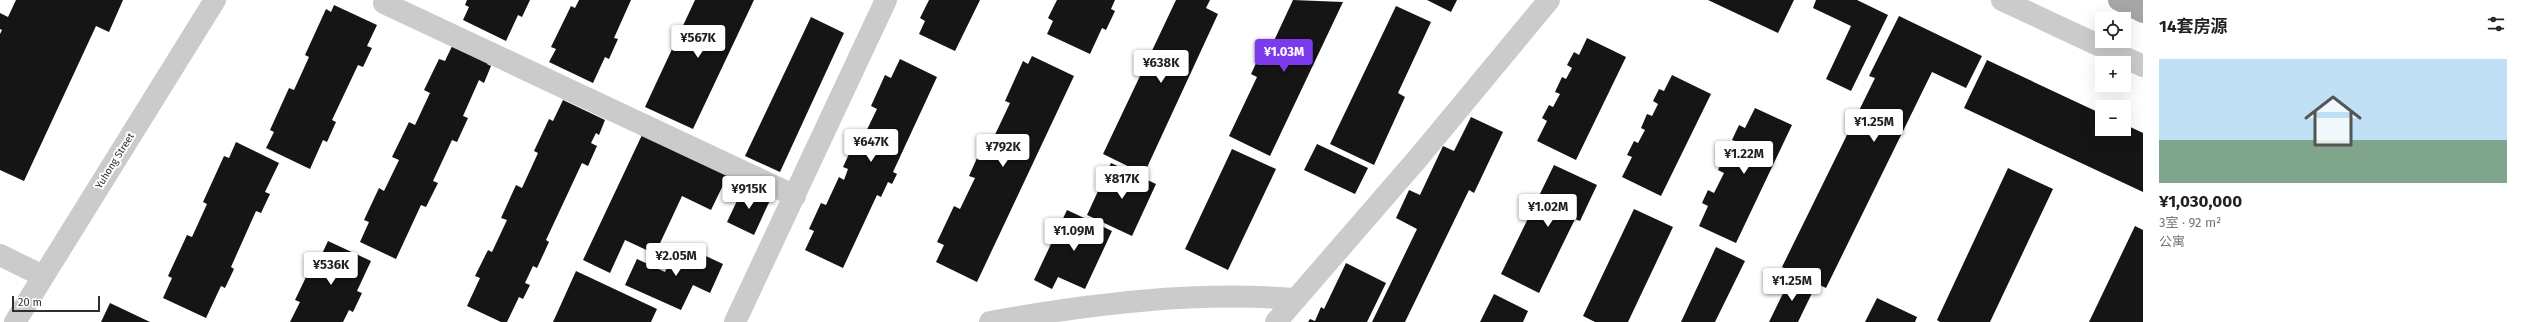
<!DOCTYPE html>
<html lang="zh">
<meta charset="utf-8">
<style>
:root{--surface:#fff;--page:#f6f6f6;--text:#222;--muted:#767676;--accent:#7c3aed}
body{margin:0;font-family:"Fira Sans","Noto Sans SC",sans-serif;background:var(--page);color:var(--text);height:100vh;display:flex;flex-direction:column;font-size:15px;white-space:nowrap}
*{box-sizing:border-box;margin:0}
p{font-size:13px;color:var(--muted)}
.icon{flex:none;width:22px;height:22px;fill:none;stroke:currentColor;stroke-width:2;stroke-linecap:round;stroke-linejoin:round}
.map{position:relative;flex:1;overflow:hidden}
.panel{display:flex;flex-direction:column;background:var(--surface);width:380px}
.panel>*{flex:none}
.fabs{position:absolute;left:2095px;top:12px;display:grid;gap:8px}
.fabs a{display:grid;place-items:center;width:36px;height:36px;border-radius:0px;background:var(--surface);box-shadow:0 4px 16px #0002;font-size:20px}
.scale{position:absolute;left:12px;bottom:10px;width:88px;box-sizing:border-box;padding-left:4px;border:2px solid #2e2e2e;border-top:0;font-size:11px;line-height:14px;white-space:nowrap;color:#2e2e2e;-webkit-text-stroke:3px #fff;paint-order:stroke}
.price{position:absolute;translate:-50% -34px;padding:0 9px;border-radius:4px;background:#fff;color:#222;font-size:13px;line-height:26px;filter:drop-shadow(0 1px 2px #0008)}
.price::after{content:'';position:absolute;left:50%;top:24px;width:12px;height:9px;margin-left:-6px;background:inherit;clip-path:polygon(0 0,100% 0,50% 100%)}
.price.on{background:var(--accent);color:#fff}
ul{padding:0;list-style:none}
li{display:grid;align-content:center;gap:8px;height:212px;padding:0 16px}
li span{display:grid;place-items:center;height:124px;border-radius:0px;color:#555}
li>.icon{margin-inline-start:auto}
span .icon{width:72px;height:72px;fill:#fffc;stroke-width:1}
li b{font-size:17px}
h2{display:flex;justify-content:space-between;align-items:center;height:48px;padding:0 16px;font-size:17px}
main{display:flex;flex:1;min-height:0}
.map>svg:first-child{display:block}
.building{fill:#151515}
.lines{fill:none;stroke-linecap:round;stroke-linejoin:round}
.minor{stroke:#cbcbcb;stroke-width:22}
.major{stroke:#a6a6a6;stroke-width:22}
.labels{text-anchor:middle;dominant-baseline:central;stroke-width:4;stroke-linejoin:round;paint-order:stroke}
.street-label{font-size:10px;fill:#2e2e2e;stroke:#fff}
</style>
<main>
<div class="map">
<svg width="2143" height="322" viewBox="0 0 2143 322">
<rect width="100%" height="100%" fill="#fff"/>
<g class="building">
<polygon points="16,0 123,0 109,32 96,26 24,181 0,170 0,34 2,30 0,29 0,13 8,17"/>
<polygon points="467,0 530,0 522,17 518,15 506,41 463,20 469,7 465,5"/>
<polygon points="579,0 631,0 614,38 618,39 609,59 605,57 593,83 549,62 556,49 551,47 571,6 575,8"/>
<polygon points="695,0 754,0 693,129 645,107"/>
<polygon points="929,0 980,0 955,51 919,34 925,21 920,18"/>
<polygon points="1057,0 1115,0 1111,9 1115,11 1106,30 1102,28 1090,54 1047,34 1053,21 1048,18"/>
<polygon points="1176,0 1210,0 1206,8 1218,14 1144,174 1103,154"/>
<polygon points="1293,0 1343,2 1270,156 1229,136 1257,77 1251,74 1266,42 1272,45"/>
<polygon points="1427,0 1457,0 1451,12"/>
<polygon points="1708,0 1794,0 1778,33"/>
<polygon points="1816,0 1857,0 1888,15 1851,91 1826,79 1851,26 1813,8"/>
<polygon points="334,5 377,25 367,46 372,48 363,67 358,65 332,120 336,122 327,142 323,140 310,169 266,148 274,132 270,130 289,88 294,90 309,57 305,55 326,9 331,12"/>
<polygon points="1396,6 1431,22 1398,93 1405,97 1374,165 1330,144"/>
<polygon points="1899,16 1982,56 1966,88 1932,72 1826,288 1782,267 1875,78 1869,76"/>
<polygon points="811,17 844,33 780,172 745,156"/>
<polygon points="1587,38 1626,57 1576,160 1537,141 1547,121 1542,118 1549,105 1553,107 1560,94 1555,92 1562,77 1566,79 1572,68 1567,65 1574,52 1579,55"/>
<polygon points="454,42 490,59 487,64 491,66 484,83 479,80 463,116 468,118 457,142 452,140 433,181 438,183 426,207 421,205 396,259 360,242 369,222 364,220 379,188 384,191 399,160 392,157 409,122 415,125 430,93 424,90 439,59 445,61"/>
<polygon points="1032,56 1074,76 977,282 936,262 944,245 937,242 954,206 960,209 975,178 969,176 986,138 992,141 1010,103 1005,101 1023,61 1028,64"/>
<polygon points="900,59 937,77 893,172 897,174 892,184 888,182 881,197 877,195 843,268 805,250 814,231 809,229 821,203 826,205 839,177 844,180 848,169 843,167 855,141 860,144 877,109 871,106 885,75 891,78"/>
<polygon points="1987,60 2102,114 2102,129 2124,129 2124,124 2143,133 2143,192 1964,108"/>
<polygon points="1672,75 1711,94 1661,196 1622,177 1632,157 1627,155 1634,141 1638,143 1645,130 1641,128 1647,114 1652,116 1658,104 1653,101 1659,89 1664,91"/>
<polygon points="563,100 605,120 599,135 596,133 591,143 597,146 588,166 582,163 546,240 549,242 537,268 533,266 525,283 530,285 523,299 519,297 507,322 501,322 467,306 480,278 475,276 488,250 492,252 507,220 501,218 516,185 522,188 538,153 534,151 549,119 553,121"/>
<polygon points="1755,108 1792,125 1736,243 1699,226 1708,206 1702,203 1708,190 1714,193 1724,173 1718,170 1726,153 1732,156 1738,142 1732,140 1739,125 1745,128"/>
<polygon points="1471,117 1503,132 1474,193 1469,190 1405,322 1372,322 1417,229 1396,218 1409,190 1420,195 1443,146 1454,151"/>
<polygon points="642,135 728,175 711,210 682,196 655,254 625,240 610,273 583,260"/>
<polygon points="236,142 279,163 265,192 270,194 261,213 256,211 231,267 234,269 225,288 221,286 206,318 163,298 172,278 168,276 187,235 192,237 207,204 203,202 224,156 229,158"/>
<polygon points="1317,144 1368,168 1355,194 1304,170"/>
<polygon points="1232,149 1276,169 1228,270 1185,249"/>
<polygon points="1111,163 1156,184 1132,236 1087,215"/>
<polygon points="1554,165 1597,185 1580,221 1575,219 1539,293 1501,274"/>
<polygon points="2008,168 2053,189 1990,322 1940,322 1937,320"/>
<polygon points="744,186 771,198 754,235 727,222"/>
<polygon points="1634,209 1673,227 1628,322 1595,322 1583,316"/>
<polygon points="1067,210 1112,231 1085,289 1058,277 1052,289 1034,280"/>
<polygon points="2135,226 2143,230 2143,322 2089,322"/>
<polygon points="328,241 371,261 357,291 362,293 353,312 349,310 343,322 290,322 300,302 295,300 317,254 321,256"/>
<polygon points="678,243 723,264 710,293 693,285 681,310 625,285 637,259 665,272"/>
<polygon points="1716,247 1745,261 1715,322 1681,322"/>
<polygon points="1346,263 1386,283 1367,322 1308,322 1310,319 1315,321 1321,307 1324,309"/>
<polygon points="576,271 657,309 651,322 553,322"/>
<polygon points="1791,277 1814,289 1798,322 1769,322"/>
<polygon points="1494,294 1528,311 1523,322 1480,322"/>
<polygon points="1877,298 1917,317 1915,322 1865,322"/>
<polygon points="110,303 150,322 101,322"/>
</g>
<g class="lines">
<g class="minor">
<polyline points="2002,0 2143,66"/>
<polyline points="384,3 795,196"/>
<polyline points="0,255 43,276"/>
<polyline points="15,322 215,0"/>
<polyline points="735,322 886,0"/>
<path d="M 990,322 C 1090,304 1194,291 1296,299"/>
<polyline points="1276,322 1419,157 1549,0"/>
</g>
<polyline class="major" points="2119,0 2143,12"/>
</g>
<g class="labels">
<g class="street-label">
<text transform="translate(115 161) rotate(-58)">Yuhong Street</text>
</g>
</g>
</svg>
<div class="fabs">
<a><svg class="icon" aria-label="locate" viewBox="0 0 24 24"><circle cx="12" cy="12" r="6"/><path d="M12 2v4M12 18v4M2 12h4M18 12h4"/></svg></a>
<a>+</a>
<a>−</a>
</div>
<div class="scale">20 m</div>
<b class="price" style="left:698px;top:59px">¥567K</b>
<b class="price on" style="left:1284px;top:73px">¥1.03M</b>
<b class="price" style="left:1161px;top:84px">¥638K</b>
<b class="price" style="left:1874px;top:143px">¥1.25M</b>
<b class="price" style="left:871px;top:163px">¥647K</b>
<b class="price" style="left:1003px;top:168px">¥792K</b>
<b class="price" style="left:1744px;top:175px">¥1.22M</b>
<b class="price" style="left:1122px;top:200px">¥817K</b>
<b class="price" style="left:749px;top:210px">¥915K</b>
<b class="price" style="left:1548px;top:228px">¥1.02M</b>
<b class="price" style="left:1074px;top:252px">¥1.09M</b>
<b class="price" style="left:676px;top:277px">¥2.05M</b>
<b class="price" style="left:331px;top:286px">¥536K</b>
<b class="price" style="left:1792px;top:302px">¥1.25M</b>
</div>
<section class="panel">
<h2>14套房源<svg class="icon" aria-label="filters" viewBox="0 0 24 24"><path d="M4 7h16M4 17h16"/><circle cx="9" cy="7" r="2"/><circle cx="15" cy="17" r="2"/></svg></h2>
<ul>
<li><span style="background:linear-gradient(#bfe0f5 65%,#7fa58c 0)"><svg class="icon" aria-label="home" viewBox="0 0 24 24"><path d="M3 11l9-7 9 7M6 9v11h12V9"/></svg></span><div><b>¥1,030,000</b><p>3室 · 92 m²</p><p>公寓</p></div></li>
</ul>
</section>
</main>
